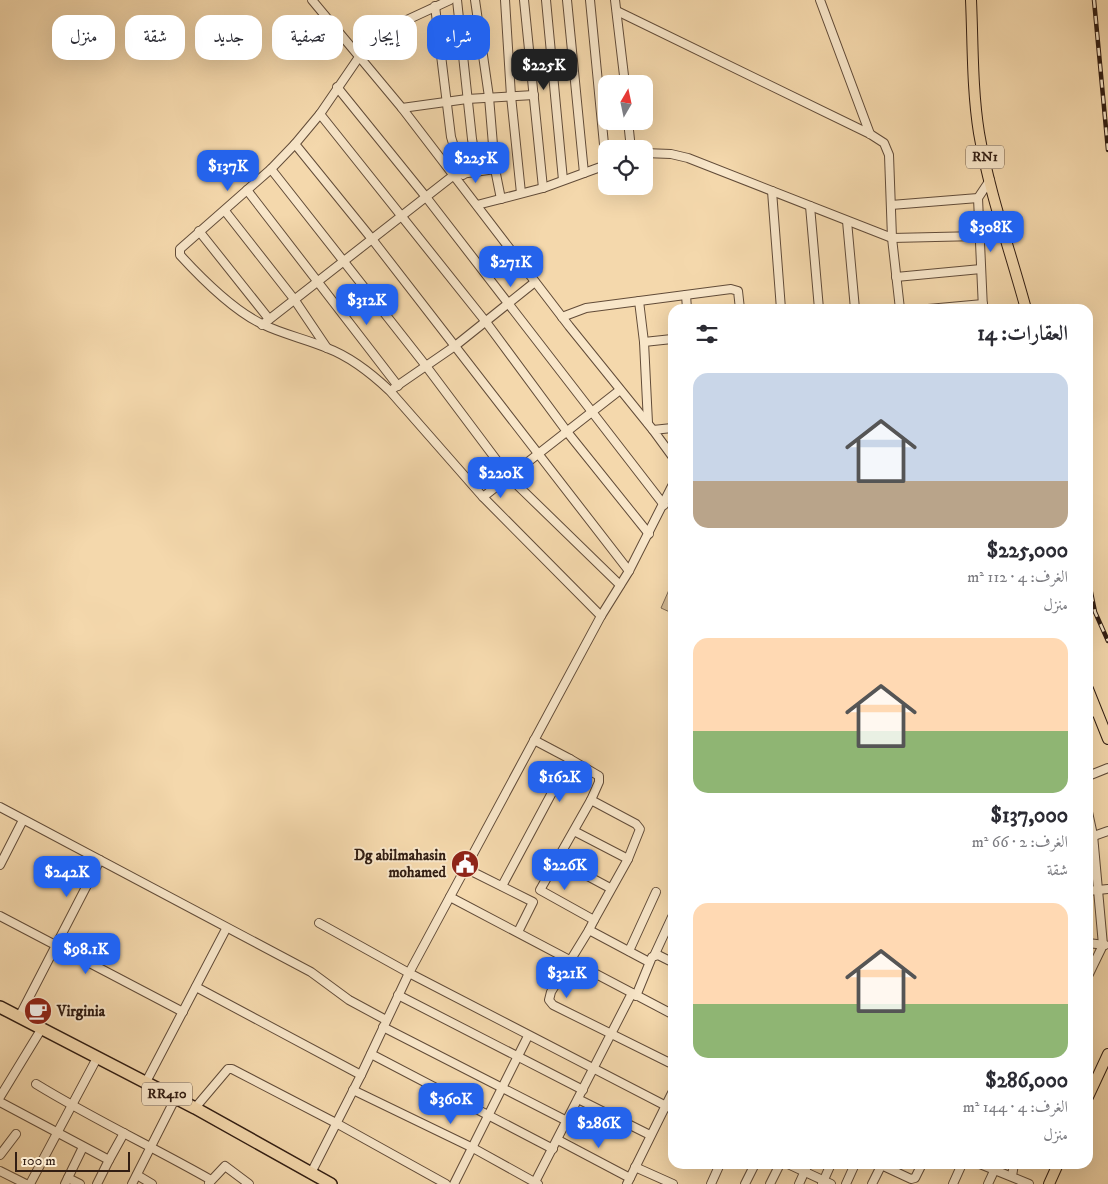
<!DOCTYPE html>
<html lang="ar">
<meta charset="utf-8">
<style>
:root{--surface:#fff;--page:#f2f2f3;--text:#2b2b33;--muted:#7c7c81;--accent:#2563eb}
body{margin:0;font-family:"IM FELL DW Pica",Amiri,serif;background:var(--page);color:var(--text);direction:rtl;height:100vh;display:flex;flex-direction:column;font-size:19px;white-space:nowrap}
*{box-sizing:border-box;margin:0}
p{font-size:16px;color:var(--muted)}
.icon{flex:none;width:28px;height:28px;fill:none;stroke:currentColor;stroke-width:2;stroke-linecap:round;stroke-linejoin:round}
.map{position:relative;flex:1;overflow:hidden;direction:ltr}
.sheet{position:absolute;left:668px;top:304px;width:425px;height:865px;display:flex;flex-direction:column;background:var(--surface);border-radius:15px;box-shadow:0 5px 20px #0002;direction:rtl}
.sheet>*{flex:none}
.hud{position:absolute;left:15px;top:15px;width:475px;height:45px;direction:rtl;display:flex;gap:10px}
.needle{width:32px;rotate:9deg}
.tools{position:absolute;left:598px;top:75px;display:grid;gap:10px}
.tools a{display:grid;place-items:center;width:55px;height:55px;border-radius:10px;background:var(--surface);box-shadow:0 5px 20px #0002;font-size:25px}
.scale{position:absolute;left:15px;bottom:12px;width:115px;box-sizing:border-box;padding-left:5px;border:2px solid #321e13;border-top:0;font-size:14px;line-height:18px;white-space:nowrap;color:#321e13;-webkit-text-stroke:4px #f8e6c9;paint-order:stroke}
.price{position:absolute;translate:-50% -42px;padding:0 11px;border-radius:10px;background:var(--accent);color:#fff;font-size:16px;line-height:32px;filter:drop-shadow(0 1px 2px #0008)}
.price::after{content:'';position:absolute;left:50%;top:30px;width:15px;height:11px;margin-left:-8px;background:inherit;clip-path:polygon(0 0,100% 0,50% 100%)}
.price.current{background:#222;color:#fff}
ul{padding:0;list-style:none}
li{display:grid;align-content:center;gap:10px;height:265px;padding:0 25px}
li span{display:grid;place-items:center;height:155px;border-radius:15px;color:#555}
li>.icon{margin-inline-start:auto}
span .icon{width:90px;height:90px;fill:#fffc;stroke-width:1}
li b{font-size:21px}
h2{display:flex;justify-content:space-between;align-items:center;height:60px;padding:0 25px;font-size:21px}
.chip{padding:0 18px;border-radius:15px;background:var(--surface);box-shadow:0 5px 20px #0002;font-size:18px;line-height:45px}
.chip.current{background:var(--accent);color:#fff}
.map>svg:first-child{display:block}
.green{fill:#d3b892;stroke:#826b52}
.lines{fill:none;stroke-linecap:round;stroke-linejoin:round}
.minor-casing{stroke:#624c39;stroke-width:10}
.major-casing{stroke:#321e13;stroke-width:12}
.highway-casing{stroke:#321e13;stroke-width:14}
.minor{stroke:#f8e6c9;stroke-width:8}
.major{stroke:#f4d8ac;stroke-width:10}
.highway{stroke:#f4d8ac;stroke-width:11}
.rail-casing{stroke:#321e13;stroke-width:4.5}
.rail{stroke:#f8e6c9;stroke-width:2.5;stroke-dasharray:8;stroke-linecap:butt}
.labels{text-anchor:middle;dominant-baseline:central;stroke-width:4;stroke-linejoin:round;paint-order:stroke}
.shield{fill:#f8e6c9;stroke:#6d5a4a;stroke-width:1}
.shield-label{font-size:14px;font-weight:bold;fill:#321e13}
.poi-label{font-size:15px;font-weight:bold;fill:#321e13;stroke:#f8e6c9;text-anchor:end}
</style>
<div class="map">
<svg width="1108" height="1184" viewBox="0 0 1108 1184">
<rect width="100%" height="100%" fill="#f4d8ac"/>
<filter id="stains"><feTurbulence type="fractalNoise" baseFrequency=".004" numOctaves="4"/><feColorMatrix values="0 0 0 0 .2 0 0 0 0 .09 0 0 0 0 .02 0 0 0 .5 -.17"/></filter>
<radialGradient id="worn" r=".72"><stop offset=".6" stop-color="#630" stop-opacity="0"/><stop offset="1" stop-color="#630" stop-opacity=".3"/></radialGradient>
<polygon class="green" points="672,583 672,613 661,608"/>
<g class="lines">
<defs>
<g id="minor">
<polyline points="312,0 402,108 569,326 653,430"/>
<polyline points="450,0 381,32 372,38 320,114 295,144 372,239 629,571"/>
<polyline points="457,0 472,139 478,172"/>
<polyline points="475,0 489,97 495,169 501,199"/>
<polyline points="505,0 511,96 521,193"/>
<polyline points="524,0 543,188"/>
<polyline points="546,0 563,180"/>
<polyline points="567,0 584,173"/>
<polyline points="590,0 606,165"/>
<polyline points="615,0 625,84"/>
<polyline points="820,0 870,134"/>
<polyline points="435,6 451,137 463,175"/>
<polyline points="617,11 870,134 884,143 889,155 892,238 900,309"/>
<polyline points="337,87 426,197 664,505"/>
<polyline points="402,108 467,99 534,95"/>
<polyline points="320,114 486,322 568,433 649,534"/>
<polyline points="628,121 631,149"/>
<path d="M 295,144 L 271,169 L 180,249 L 180,255 C 202,279 233,310 262,324 C 282,334 306,339 327,348 C 351,357 371,373 390,391 L 483,497 L 601,616"/>
<polyline points="644,153 671,154 688,158 892,238 979,236"/>
<polyline points="271,169 426,366 510,478 620,585"/>
<polyline points="247,190 398,386"/>
<polyline points="772,191 781,309"/>
<polyline points="978,198 983,309"/>
<polyline points="477,205 543,188 606,165"/>
<polyline points="891,205 978,198 990,180"/>
<polyline points="810,206 819,309"/>
<polyline points="225,211 294,299 327,348"/>
<polyline points="847,221 855,309"/>
<polyline points="199,231 269,319"/>
<polyline points="896,277 981,269"/>
<polyline points="686,295 687,309"/>
<polyline points="639,301 644,342 648,423"/>
<polyline points="928,309 983,304"/>
<polyline points="562,317 586,308 731,289 738,291 740,309"/>
<polyline points="262,325 454,175 495,169"/>
<polyline points="644,342 672,339"/>
<polyline points="394,388 455,346 535,282"/>
<polyline points="672,428 653,430 672,456"/>
<polyline points="672,486 629,571 601,616 409,973 672,1109"/>
<polyline points="483,497 620,390"/>
<polyline points="1088,714 1097,711"/>
<polyline points="570,759 599,776 599,782 591,800"/>
<polyline points="1088,776 1108,768"/>
<polyline points="0,807 311,972 349,1000 386,1020"/>
<polyline points="1088,812 1093,835 1103,945 1088,976"/>
<polyline points="574,831 628,859 640,829 636,824 591,800 540,890 594,920 589,930"/>
<polyline points="1088,838 1108,831"/>
<polyline points="556,859 610,888"/>
<polyline points="0,865 23,820"/>
<polyline points="465,868 533,902 518,932"/>
<polyline points="502,886 570,759 534,740"/>
<polyline points="1088,891 1108,889"/>
<polyline points="450,897 672,1014"/>
<polyline points="0,916 183,1012"/>
<polyline points="594,920 628,859"/>
<polyline points="1088,943 1105,945"/>
<polyline points="629,951 656,892"/>
<polyline points="654,956 672,917"/>
<polyline points="649,962 589,930 551,992 549,1000 553,1005 672,1064"/>
<polyline points="196,987 361,1075"/>
<polyline points="398,995 583,1090"/>
<polyline points="636,996 652,957 658,955 672,962"/>
<polyline points="19,1017 100,860"/>
<polyline points="383,1027 567,1121"/>
<polyline points="371,1054 553,1149"/>
<polyline points="146,1082 226,929"/>
<path d="M 36,1084 C 93,1119 153,1147 211,1180"/>
<polyline points="353,1090 473,1148 538,1184"/>
<polyline points="0,1097 42,1028"/>
<polyline points="578,1099 650,1135"/>
<polyline points="0,1102 109,1160 97,1184"/>
<polyline points="195,1108 228,1069 232,1069 336,1123 446,1184"/>
<polyline points="558,1140 630,1178"/>
<polyline points="0,1155 16,1134"/>
<polyline points="109,1160 124,1133"/>
<polyline points="788,1164 831,1184"/>
<polyline points="980,1164 1029,1184"/>
<polyline points="881,1165 911,1179 915,1178 922,1164"/>
<polyline points="635,1167 673,1184"/>
<polyline points="0,1171 26,1184"/>
<polyline points="311,1173 361,1075 409,973 319,923"/>
<polyline points="137,1175 152,1184"/>
<polyline points="1012,1176 1014,1164"/>
<polyline points="68,1178 80,1184"/>
<polyline points="209,1183 225,1166 249,1184"/>
<polyline points="30,1184 97,1058"/>
<polyline points="65,1184 83,1147"/>
<polyline points="132,1184 175,1099"/>
<polyline points="454,1184 528,1036"/>
<polyline points="534,1184 632,993"/>
<polyline points="627,1184 672,1093"/>
<polyline points="711,1184 720,1164"/>
<polyline points="745,1184 755,1164"/>
<polyline points="770,1184 780,1164"/>
<polyline points="799,1184 808,1164"/>
<polyline points="822,1184 831,1164"/>
<polyline points="846,1184 855,1164"/>
<polyline points="872,1184 882,1164"/>
<polyline points="953,1184 962,1164"/>
<polyline points="988,1184 994,1171"/>
</g>
<g id="major">
<path d="M 971,0 C 973,44 972,89 979,133 C 989,192 1010,250 1026,309"/>
<polyline points="1088,689 1108,739"/>
<polyline points="1088,1097 1108,1054"/>
<polyline points="1049,1184 1058,1164"/>
</g>
<polyline id="highway" points="0,1007 195,1108 331,1184"/>
</defs>
<use href="#minor" class="minor-casing"/>
<use href="#major" class="major-casing"/>
<use href="#highway" class="highway-casing"/>
<use href="#minor" class="minor"/>
<use href="#major" class="major"/>
<use href="#highway" class="highway"/>
<defs>
<g id="rail">
<polyline points="1094,0 1108,150"/>
<polyline points="1088,578 1095,612 1108,641"/>
</g>
</defs>
<use href="#rail" class="rail-casing"/>
<use href="#rail" class="rail"/>
</g>
<defs>
<symbol id="civic-disc" viewBox="-11 -11 22 22"><circle r="9.5" fill="#8f2418" stroke="#f8e6c9"/><path d="M-.6-6.5H3V-4.5H.6V-3L4-1V1h2V6H-6V1h2V-1L-.6-3ZM-1.2 2.5V6h2.4V2.5Z" fill="#fff"/></symbol>
<symbol id="cafe-disc" viewBox="-11 -11 22 22"><circle r="9.5" fill="#8f2418" stroke="#f8e6c9"/><path d="M-5.5-4.5H6V0H3Q3 3.5 0 3.5H-2.5Q-5.5 3.5-5.5 0ZM3-3.2v2h1.7v-2ZM-6 4.5H4V6H-6Z" fill="#fff"/></symbol>
</defs>
<g fill-rule="evenodd">
<use href="#civic-disc" x="449" y="848" width="32" height="32"/>
<use href="#cafe-disc" x="22" y="995" width="32" height="32"/>
</g>
<g class="labels">
<g class="shield">
<rect x="966" y="145.5" width="38" height="23" rx="4"/>
<rect x="142" y="1082.5" width="50" height="23" rx="4"/>
</g>
<g class="shield-label">
<text x="985" y="157">RN1</text>
<text x="167" y="1094">RR410</text>
</g>
<g class="poi-label">
<text x="446" y="855">Dg abilmahasin<tspan x="446" dy="17">mohamed</tspan></text>
<text x="57" y="1011" text-anchor="start">Virginia</text>
</g>
</g>
<rect width="100%" height="100%" filter="url(#stains)"/>
<rect width="100%" height="100%" fill="url(#worn)"/>
</svg>
<div class="tools">
<a><svg class="needle" viewBox="-14 -14 28 28"><path d="M0-13l5 13h-10z" fill="#e53935"/><path d="M0 13l5-13h-10z" fill="#7c7c81"/></svg></a>
<a><svg class="icon" aria-label="locate" viewBox="0 0 24 24"><circle cx="12" cy="12" r="6"/><path d="M12 2v4M12 18v4M2 12h4M18 12h4"/></svg></a>
</div>
<div class="scale">100 m</div>
<b class="price current" style="left:544px;top:91px">$225K</b>
<b class="price" style="left:476px;top:184px">$225K</b>
<b class="price" style="left:228px;top:192px">$137K</b>
<b class="price" style="left:991px;top:253px">$308K</b>
<b class="price" style="left:511px;top:288px">$271K</b>
<b class="price" style="left:367px;top:326px">$312K</b>
<b class="price" style="left:501px;top:499px">$220K</b>
<b class="price" style="left:560px;top:803px">$162K</b>
<b class="price" style="left:565px;top:891px">$226K</b>
<b class="price" style="left:67px;top:898px">$242K</b>
<b class="price" style="left:86px;top:975px">$98.1K</b>
<b class="price" style="left:567px;top:999px">$321K</b>
<b class="price" style="left:451px;top:1125px">$360K</b>
<b class="price" style="left:599px;top:1149px">$286K</b>
<div class="hud">
<a class="chip current">شراء</a>
<a class="chip">إيجار</a>
<a class="chip">تصفية</a>
<a class="chip">جديد</a>
<a class="chip">شقة</a>
<a class="chip">منزل</a>
</div>
<section class="sheet">
<h2>العقارات: 14<svg class="icon" aria-label="filters" viewBox="0 0 24 24"><path d="M4 7h16M4 17h16"/><circle cx="9" cy="7" r="2"/><circle cx="15" cy="17" r="2"/></svg></h2>
<ul>
<li><span style="background:linear-gradient(#c9d6e8 70%,#b9a48a 0)"><svg class="icon" aria-label="home" viewBox="0 0 24 24"><path d="M3 11l9-7 9 7M6 9v11h12V9"/></svg></span><div><b>$225,000</b><p>الغرف: 4 · 112 m²</p><p>منزل</p></div></li>
<li><span style="background:linear-gradient(#ffd9b3 60%,#8fb573 0)"><svg class="icon" aria-label="home" viewBox="0 0 24 24"><path d="M3 11l9-7 9 7M6 9v11h12V9"/></svg></span><div><b>$137,000</b><p>الغرف: 2 · 66 m²</p><p>شقة</p></div></li>
<li><span style="background:linear-gradient(#ffd9b3 65%,#8fb573 0)"><svg class="icon" aria-label="home" viewBox="0 0 24 24"><path d="M3 11l9-7 9 7M6 9v11h12V9"/></svg></span><div><b>$286,000</b><p>الغرف: 4 · 144 m²</p><p>منزل</p></div></li>
</ul>
</section>
</div>
